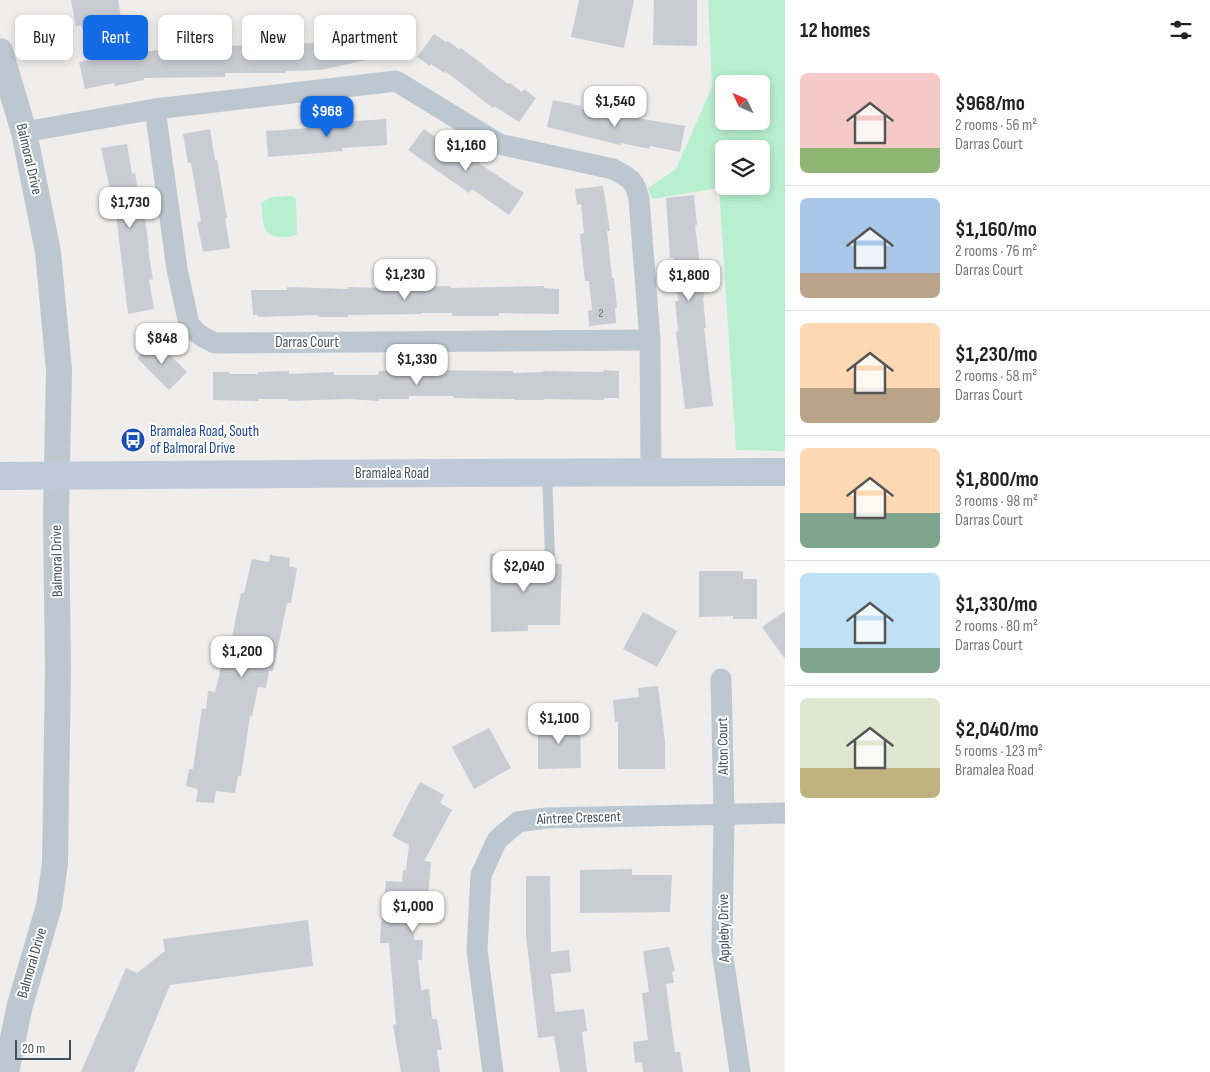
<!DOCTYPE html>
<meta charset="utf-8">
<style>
:root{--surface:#fff;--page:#f2f2f2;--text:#222;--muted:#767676;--line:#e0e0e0;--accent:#126be5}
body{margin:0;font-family:"Sofia Sans Condensed",sans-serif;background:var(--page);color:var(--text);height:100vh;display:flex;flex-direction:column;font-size:19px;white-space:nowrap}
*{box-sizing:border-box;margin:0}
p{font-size:16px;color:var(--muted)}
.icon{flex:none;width:28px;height:28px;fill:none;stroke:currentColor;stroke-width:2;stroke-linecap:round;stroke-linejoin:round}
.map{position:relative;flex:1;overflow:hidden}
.side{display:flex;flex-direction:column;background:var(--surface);width:425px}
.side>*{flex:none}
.guide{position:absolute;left:15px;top:15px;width:475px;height:45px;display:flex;gap:10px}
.needle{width:32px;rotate:314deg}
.buttons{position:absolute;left:715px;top:75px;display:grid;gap:10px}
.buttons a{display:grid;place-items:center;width:55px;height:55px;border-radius:8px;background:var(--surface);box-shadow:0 2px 8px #0003;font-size:25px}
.scale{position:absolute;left:15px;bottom:12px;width:56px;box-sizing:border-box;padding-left:5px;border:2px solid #44505b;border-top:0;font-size:14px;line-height:18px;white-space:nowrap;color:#44505b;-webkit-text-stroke:4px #fff;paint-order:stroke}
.price{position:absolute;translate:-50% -42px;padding:0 11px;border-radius:10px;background:#fff;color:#222;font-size:16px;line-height:32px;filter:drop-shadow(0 1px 2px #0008)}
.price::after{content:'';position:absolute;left:50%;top:30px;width:15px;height:11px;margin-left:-8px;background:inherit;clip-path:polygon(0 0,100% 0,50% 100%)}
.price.current{background:var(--accent);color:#fff}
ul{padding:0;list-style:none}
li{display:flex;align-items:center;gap:15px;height:125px;padding:0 15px}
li+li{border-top:1px solid var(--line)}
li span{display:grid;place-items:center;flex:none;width:140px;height:100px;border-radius:8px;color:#555}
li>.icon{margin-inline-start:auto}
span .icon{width:60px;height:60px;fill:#fffc;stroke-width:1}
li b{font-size:21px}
h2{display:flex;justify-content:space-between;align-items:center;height:60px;padding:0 15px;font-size:21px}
.pill{padding:0 18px;border-radius:8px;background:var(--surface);box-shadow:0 2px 8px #0003;font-size:18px;line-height:45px}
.pill.current{background:var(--accent);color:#fff}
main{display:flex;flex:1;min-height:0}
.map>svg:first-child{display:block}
.green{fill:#b8f0cf;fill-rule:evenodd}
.building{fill:#c9ccd2}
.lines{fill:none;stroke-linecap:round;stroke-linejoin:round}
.service{stroke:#bcc7d0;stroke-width:10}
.minor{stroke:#bcc7d0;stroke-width:21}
.tertiary{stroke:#bcc7d0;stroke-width:26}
.secondary{stroke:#becad7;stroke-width:28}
.labels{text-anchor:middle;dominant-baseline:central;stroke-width:4;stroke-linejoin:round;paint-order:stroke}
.number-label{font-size:12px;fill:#656f79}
.street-label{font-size:15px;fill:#44505b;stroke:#fff}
.transit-label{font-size:15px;fill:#164399;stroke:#fff;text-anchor:start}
</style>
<main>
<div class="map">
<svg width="785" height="1072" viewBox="0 0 785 1072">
<rect width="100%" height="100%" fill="#f0eded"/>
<g class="green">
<path d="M 708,0 L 785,0 L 785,451 L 736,450 L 719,188 L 652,199 L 648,188 L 676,169 L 712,87 ZM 724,84 L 761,84 L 761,121 L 724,121 ZM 724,149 L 761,149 L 761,186 L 724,186 Z"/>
<path d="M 291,196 L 296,199 L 297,234 C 291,238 288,237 281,237 C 260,236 264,221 261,203 L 271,197 Z"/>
</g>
<g class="building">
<polygon points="71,0 118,0 121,17 114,18 116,25 83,31 81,25 76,26"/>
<polygon points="579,0 634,0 624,48 571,37"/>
<polygon points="654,0 697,0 697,46 653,45"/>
<polygon points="387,26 393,54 321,70 286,71 286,73 225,73 225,77 144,78 144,80 115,86 114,83 85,89 79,62 110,56 110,58 157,50 193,48 193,50 224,48 224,46 254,45 254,47 284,46 284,44 315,43"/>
<polygon points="434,34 446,42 448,41 460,50 461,48 508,84 510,83 522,92 524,89 536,98 519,122 494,106 493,108 445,71 444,73 431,64 430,66 417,57"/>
<polygon points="553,100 582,106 581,109 625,118 625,116 685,126 680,152 650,146 650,149 621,143 620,145 547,127"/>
<polygon points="386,119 387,145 342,148 343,151 268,157 266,131 311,128 311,126 341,124 340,122"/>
<polygon points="210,129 215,160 217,160 227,218 225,218 230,248 203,252 197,222 201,221 191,163 188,163 183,134"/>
<polygon points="424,129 460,154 462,152 524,193 509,215 472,189 469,193 408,150"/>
<polygon points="127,144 132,174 135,173 140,203 142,203 145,218 149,249 148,249 153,279 149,280 154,309 128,314 117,222 101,148"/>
<polygon points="603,186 610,231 607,231 612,278 614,278 617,308 615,308 616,323 589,326 588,311 592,310 589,281 585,281 580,234 584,233 581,204 577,205 575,189"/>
<polygon points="694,195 697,225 695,225 704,298 703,298 706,328 704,328 713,406 685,409 676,332 678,331 675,301 678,301 674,258 670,258 666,198"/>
<polygon points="451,286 451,288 544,286 544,288 559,289 559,314 499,313 499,316 452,316 452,313 422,313 421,314 348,315 348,317 318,317 318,315 258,317 258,315 253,315 251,290 287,290 287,287 348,289 348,287 407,289 407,287"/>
<polygon points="155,340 187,372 169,390 137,358"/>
<polygon points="408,370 513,371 513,373 543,372 543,371 603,372 604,370 619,371 619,398 604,398 604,400 544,399 544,400 514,400 514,399 453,398 453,396 409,396 409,399 379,399 379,401 349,399 288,401 288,399 258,399 258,401 213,400 213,372 229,372 229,374 258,374 258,372 289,371 289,374 334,372 334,375 378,375 379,371 408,371"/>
<polygon points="516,552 527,564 562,564 560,625 528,625 528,631 491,632 490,554"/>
<polygon points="270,555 290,558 289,566 297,568 291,603 287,603 273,671 269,671 266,688 258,687 252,716 250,716 241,776 238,776 235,793 216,791 214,803 196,802 198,789 186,786 189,769 193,769 202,708 206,709 208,691 215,692 223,660 227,661 241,593 244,593 252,559 269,562"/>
<polygon points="699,571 743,571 743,579 757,579 757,619 733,619 733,616 699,617"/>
<polygon points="785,611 785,659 762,627"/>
<polygon points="643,612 677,631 657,667 623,649"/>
<polygon points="658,686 665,741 665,769 618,769 618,722 615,722 613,700 639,697 638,688"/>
<polygon points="538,722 580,722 581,768 538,769"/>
<polygon points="489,728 511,768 474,789 452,747"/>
<polygon points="420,782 444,795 440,803 452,810 424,861 431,862 427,908 414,906 414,940 423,940 422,960 418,960 421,990 429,989 432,1019 437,1019 442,1050 437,1050 440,1072 401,1072 393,1025 396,1024 389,943 380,943 381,922 382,922 386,881 402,882 403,870 406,870 409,845 392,836"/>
<polygon points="632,869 632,875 672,875 670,912 580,913 580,870"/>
<polygon points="526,876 550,876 551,952 569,950 571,972 551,974 555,1012 584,1009 587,1031 582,1032 587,1072 560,1072 554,1036 538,1038 526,935"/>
<polygon points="308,920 313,966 170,985 134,1072 81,1072 126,968 137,973 165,951 163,939"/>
<polygon points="669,947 675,971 672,972 674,983 666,984 675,1052 680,1052 683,1072 643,1072 642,1062 635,1063 633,1042 648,1040 642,993 649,992 643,951"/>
</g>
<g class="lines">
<polyline class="service" points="547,474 550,555"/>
<g class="minor">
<path d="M 155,109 L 177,269 L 189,324 C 196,334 204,338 215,343 L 650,340"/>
<path d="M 24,132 L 155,109 L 396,81 L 499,144 L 613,169 C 630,178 635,180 639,199 L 650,340 L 651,472"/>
<polyline points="721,679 724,813 722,950 740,1072"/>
<polyline points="493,1072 477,950 481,875 497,840 518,822 546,818 785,813"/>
</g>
<polyline class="tertiary" points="0,51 24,132 48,252 59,370 56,516 58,669 55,863 49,906 20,1005 6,1072"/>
<polyline class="secondary" points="0,476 452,473 785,472"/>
</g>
<defs>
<symbol id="bus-disc" viewBox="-11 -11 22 22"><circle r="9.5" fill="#1a4fb4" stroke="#fff"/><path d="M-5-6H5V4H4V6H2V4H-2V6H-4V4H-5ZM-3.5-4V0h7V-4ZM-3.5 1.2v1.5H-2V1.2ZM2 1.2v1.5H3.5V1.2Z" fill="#fff"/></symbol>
</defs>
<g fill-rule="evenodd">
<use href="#bus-disc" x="119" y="426" width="28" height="28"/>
</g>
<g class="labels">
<g class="number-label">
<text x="601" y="313">2</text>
</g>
<g class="street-label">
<text transform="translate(29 159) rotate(77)">Balmoral Drive</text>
<text x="307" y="342">Darras Court</text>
<text x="392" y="473">Bramalea Road</text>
<text transform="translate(57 561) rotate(-91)">Balmoral Drive</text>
<text transform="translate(723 746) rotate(-91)">Alton Court</text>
<text transform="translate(579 818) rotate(-2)">Aintree Crescent</text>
<text transform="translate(724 928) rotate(-91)">Appleby Drive</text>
<text transform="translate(32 963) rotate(-74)">Balmoral Drive</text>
</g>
<g class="transit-label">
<text x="150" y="431">Bramalea Road, South<tspan x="150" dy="17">of Balmoral Drive</tspan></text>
</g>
</g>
</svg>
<div class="buttons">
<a><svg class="needle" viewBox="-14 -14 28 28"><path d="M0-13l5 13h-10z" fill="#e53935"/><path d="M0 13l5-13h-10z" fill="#767676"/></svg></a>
<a><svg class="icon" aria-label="layers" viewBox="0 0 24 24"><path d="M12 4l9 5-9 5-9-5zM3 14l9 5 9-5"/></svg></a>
</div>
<div class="scale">20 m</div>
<b class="price" style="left:615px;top:128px">$1,540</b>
<b class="price current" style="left:327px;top:138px">$968</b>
<b class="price" style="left:466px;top:172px">$1,160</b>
<b class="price" style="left:130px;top:229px">$1,730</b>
<b class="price" style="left:405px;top:301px">$1,230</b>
<b class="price" style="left:689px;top:302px">$1,800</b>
<b class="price" style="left:162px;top:365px">$848</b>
<b class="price" style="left:417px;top:386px">$1,330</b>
<b class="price" style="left:524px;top:593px">$2,040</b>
<b class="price" style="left:242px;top:678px">$1,200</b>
<b class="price" style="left:559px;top:745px">$1,100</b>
<b class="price" style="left:413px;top:933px">$1,000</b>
<div class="guide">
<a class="pill">Buy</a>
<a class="pill current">Rent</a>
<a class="pill">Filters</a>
<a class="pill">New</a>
<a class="pill">Apartment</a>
</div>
</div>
<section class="side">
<h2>12 homes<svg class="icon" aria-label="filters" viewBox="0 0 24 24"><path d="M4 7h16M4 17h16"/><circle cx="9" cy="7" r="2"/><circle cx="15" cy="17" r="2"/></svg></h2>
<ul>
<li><span style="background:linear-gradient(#f6c9c9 75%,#8fb573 0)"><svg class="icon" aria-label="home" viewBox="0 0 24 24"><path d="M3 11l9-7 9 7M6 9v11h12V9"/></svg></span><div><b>$968/mo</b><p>2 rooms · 56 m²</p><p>Darras Court</p></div></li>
<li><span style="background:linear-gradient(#a9c7e8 75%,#b9a48a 0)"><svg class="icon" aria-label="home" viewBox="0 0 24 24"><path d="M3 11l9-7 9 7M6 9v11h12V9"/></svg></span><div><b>$1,160/mo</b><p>2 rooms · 76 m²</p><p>Darras Court</p></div></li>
<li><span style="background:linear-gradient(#ffd9b3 65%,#b9a48a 0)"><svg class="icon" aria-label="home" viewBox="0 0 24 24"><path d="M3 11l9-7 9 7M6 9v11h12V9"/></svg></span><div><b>$1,230/mo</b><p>2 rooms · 58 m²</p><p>Darras Court</p></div></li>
<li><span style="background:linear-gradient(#ffd9b3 65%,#7fa58c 0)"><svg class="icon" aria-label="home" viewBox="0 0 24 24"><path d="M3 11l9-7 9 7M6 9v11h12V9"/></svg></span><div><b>$1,800/mo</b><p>3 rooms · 98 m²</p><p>Darras Court</p></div></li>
<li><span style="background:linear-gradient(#bfe0f5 75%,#7fa58c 0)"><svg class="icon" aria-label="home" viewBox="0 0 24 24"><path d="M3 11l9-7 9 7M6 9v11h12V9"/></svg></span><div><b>$1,330/mo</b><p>2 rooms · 80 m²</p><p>Darras Court</p></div></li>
<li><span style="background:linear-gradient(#dfe7d0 70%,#c2b280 0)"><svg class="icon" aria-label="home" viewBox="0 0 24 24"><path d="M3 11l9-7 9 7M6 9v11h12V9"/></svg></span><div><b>$2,040/mo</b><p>5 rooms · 123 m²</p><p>Bramalea Road</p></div></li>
</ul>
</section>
</main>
